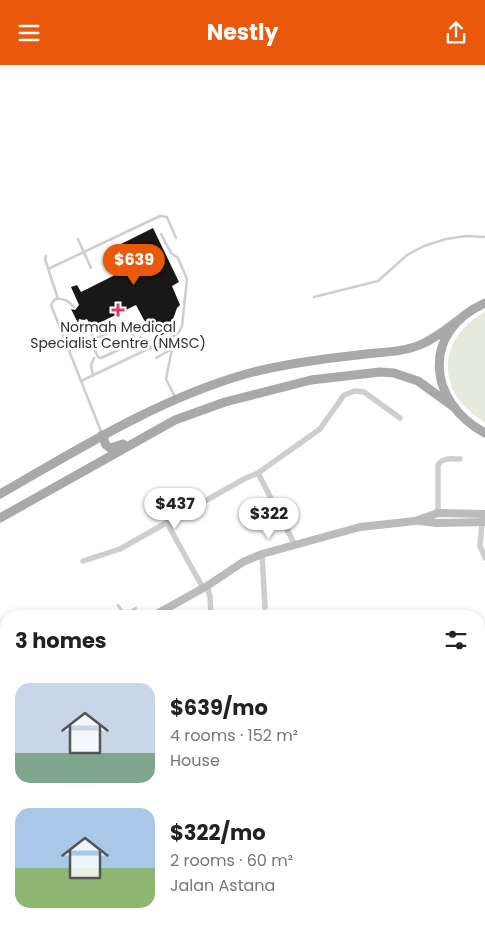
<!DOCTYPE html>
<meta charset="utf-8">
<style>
:root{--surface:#fff;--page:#f2f2f2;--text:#222;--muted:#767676;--accent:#ea580c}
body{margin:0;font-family:Poppins,sans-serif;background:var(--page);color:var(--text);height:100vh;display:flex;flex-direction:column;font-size:19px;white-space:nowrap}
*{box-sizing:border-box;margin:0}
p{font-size:16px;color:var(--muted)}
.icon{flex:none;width:28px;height:28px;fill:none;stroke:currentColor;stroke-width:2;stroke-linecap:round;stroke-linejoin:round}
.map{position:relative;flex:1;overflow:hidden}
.details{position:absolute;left:0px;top:545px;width:485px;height:320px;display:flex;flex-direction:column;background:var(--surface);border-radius:20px 20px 0 0;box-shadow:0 2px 8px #0003}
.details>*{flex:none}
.price{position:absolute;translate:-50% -42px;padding:0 11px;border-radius:18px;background:#fff;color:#222;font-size:16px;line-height:32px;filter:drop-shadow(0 1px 2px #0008)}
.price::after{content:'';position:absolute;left:50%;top:30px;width:15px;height:11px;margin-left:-8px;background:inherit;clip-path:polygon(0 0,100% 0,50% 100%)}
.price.current{background:var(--accent);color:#fff}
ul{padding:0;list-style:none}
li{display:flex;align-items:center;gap:15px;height:125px;padding:0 15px}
li span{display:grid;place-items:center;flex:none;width:140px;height:100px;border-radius:15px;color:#555}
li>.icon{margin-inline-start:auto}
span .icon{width:60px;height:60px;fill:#fffc;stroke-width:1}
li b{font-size:21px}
h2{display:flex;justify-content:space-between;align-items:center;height:60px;padding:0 15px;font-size:21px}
header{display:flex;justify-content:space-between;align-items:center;height:65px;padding:0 15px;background:var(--accent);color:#fff;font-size:22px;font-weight:700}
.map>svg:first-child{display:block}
.green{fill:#e6eadd}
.building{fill:#181818}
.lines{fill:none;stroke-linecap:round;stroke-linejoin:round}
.lane{stroke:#cecece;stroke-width:2.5}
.street{stroke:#cecece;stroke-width:5.5}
.secondary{stroke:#bbb;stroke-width:8}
.primary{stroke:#a9a9a9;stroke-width:9}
.poi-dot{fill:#dd3d6b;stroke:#fff;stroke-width:2}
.labels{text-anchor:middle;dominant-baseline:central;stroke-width:5;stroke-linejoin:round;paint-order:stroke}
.poi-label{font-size:14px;fill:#313131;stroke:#fff}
</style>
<header><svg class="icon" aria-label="menu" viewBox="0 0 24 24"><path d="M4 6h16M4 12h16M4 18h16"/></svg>Nestly<svg class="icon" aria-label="share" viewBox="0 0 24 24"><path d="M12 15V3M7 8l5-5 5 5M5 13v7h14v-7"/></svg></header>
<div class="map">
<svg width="485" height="865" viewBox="0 0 485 865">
<rect width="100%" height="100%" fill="#fff"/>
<path class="green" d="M 485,247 L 485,358 C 475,351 466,344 459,335 C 435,301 452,264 485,247 Z"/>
<polygon class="building" points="153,163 179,217 172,221 180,240 177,243 171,260 173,264 160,271 153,256 147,258 144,255 136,240 91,262 87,254 84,255 79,254 78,258 71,244 75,245 79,240 71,222 77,220 81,227 121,207 109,185"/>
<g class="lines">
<g class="lane">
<polyline points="78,174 91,203"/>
<polyline points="46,191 45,194 58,234"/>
<polyline points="48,204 160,151 167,152 176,173"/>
<polyline points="314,232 378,216 407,190 424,181 446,174 466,171 485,172"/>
<path d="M 74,242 C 68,236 64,233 55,234 L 51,240 L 102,369"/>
<polyline points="81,257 95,274"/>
<polygon points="127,260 131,263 135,277 101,293 98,292 90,276"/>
<polyline points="140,272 147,276 150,283"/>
<polyline points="171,273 172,284 166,314 175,332"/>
<polyline points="69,285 90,276"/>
<polyline points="156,293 172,284"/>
<polyline points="93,311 91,300 94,293"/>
<polyline points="81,316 171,273 179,267 182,261 187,214 178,193 171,188 161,169"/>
<polyline points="118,540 122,546 129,547 131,551"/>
<polyline points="129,547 136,543"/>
</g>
<g class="street">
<polyline points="258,408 295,480"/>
<path d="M 438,448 L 438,400 C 443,392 452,394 460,394"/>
<polyline points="482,457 480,481 485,493"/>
<polyline points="167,458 203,523"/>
<polyline points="262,489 265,542"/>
<polyline points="83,496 120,484 244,414 258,408 320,364 344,330 355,326 364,327 400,353"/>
<polyline points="207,521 210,532 211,551"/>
<polyline points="0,721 6,723"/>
</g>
<g class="secondary">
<polyline points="419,456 437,458 485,457"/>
<polyline points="153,551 207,521 243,497 262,489 360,462 415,456 438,448 485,449"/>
<polyline points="0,638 6,634"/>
<polyline points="0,851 6,852"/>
<polyline points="43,859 77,865"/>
</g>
<g class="primary">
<path d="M 485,238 C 421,266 427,337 485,368"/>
<polyline points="102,370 106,380 110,383 123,379"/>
<path d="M 0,429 C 79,384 158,334 246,309 C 283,299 320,294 358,290 C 379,287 402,288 422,279 C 436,273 448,263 460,254"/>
<polyline points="0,453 175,355 225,337 311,315 380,307 394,308 418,316 454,342"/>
</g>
</g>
<path class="poi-dot" d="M115.5 237.5h5v5h5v5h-5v5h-5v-5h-5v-5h5z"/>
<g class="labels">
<g class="poi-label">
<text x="118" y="262">Normah Medical<tspan x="118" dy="16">Specialist Centre (NMSC)</tspan></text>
</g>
</g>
</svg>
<b class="price current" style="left:134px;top:221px">$639</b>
<b class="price" style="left:175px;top:465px">$437</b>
<b class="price" style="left:269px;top:475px">$322</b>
<section class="details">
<h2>3 homes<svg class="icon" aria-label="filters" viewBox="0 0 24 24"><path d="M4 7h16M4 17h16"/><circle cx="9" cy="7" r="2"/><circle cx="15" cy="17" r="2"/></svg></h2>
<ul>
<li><span style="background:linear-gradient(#c9d6e8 70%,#7fa58c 0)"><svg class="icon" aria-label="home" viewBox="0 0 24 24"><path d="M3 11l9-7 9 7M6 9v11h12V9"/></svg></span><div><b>$639/mo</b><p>4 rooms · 152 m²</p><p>House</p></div></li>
<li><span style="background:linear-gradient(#a9c7e8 60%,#8fb573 0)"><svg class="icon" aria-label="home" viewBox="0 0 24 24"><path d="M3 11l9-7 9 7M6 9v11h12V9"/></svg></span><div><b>$322/mo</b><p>2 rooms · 60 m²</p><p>Jalan Astana</p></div></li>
</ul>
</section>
</div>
